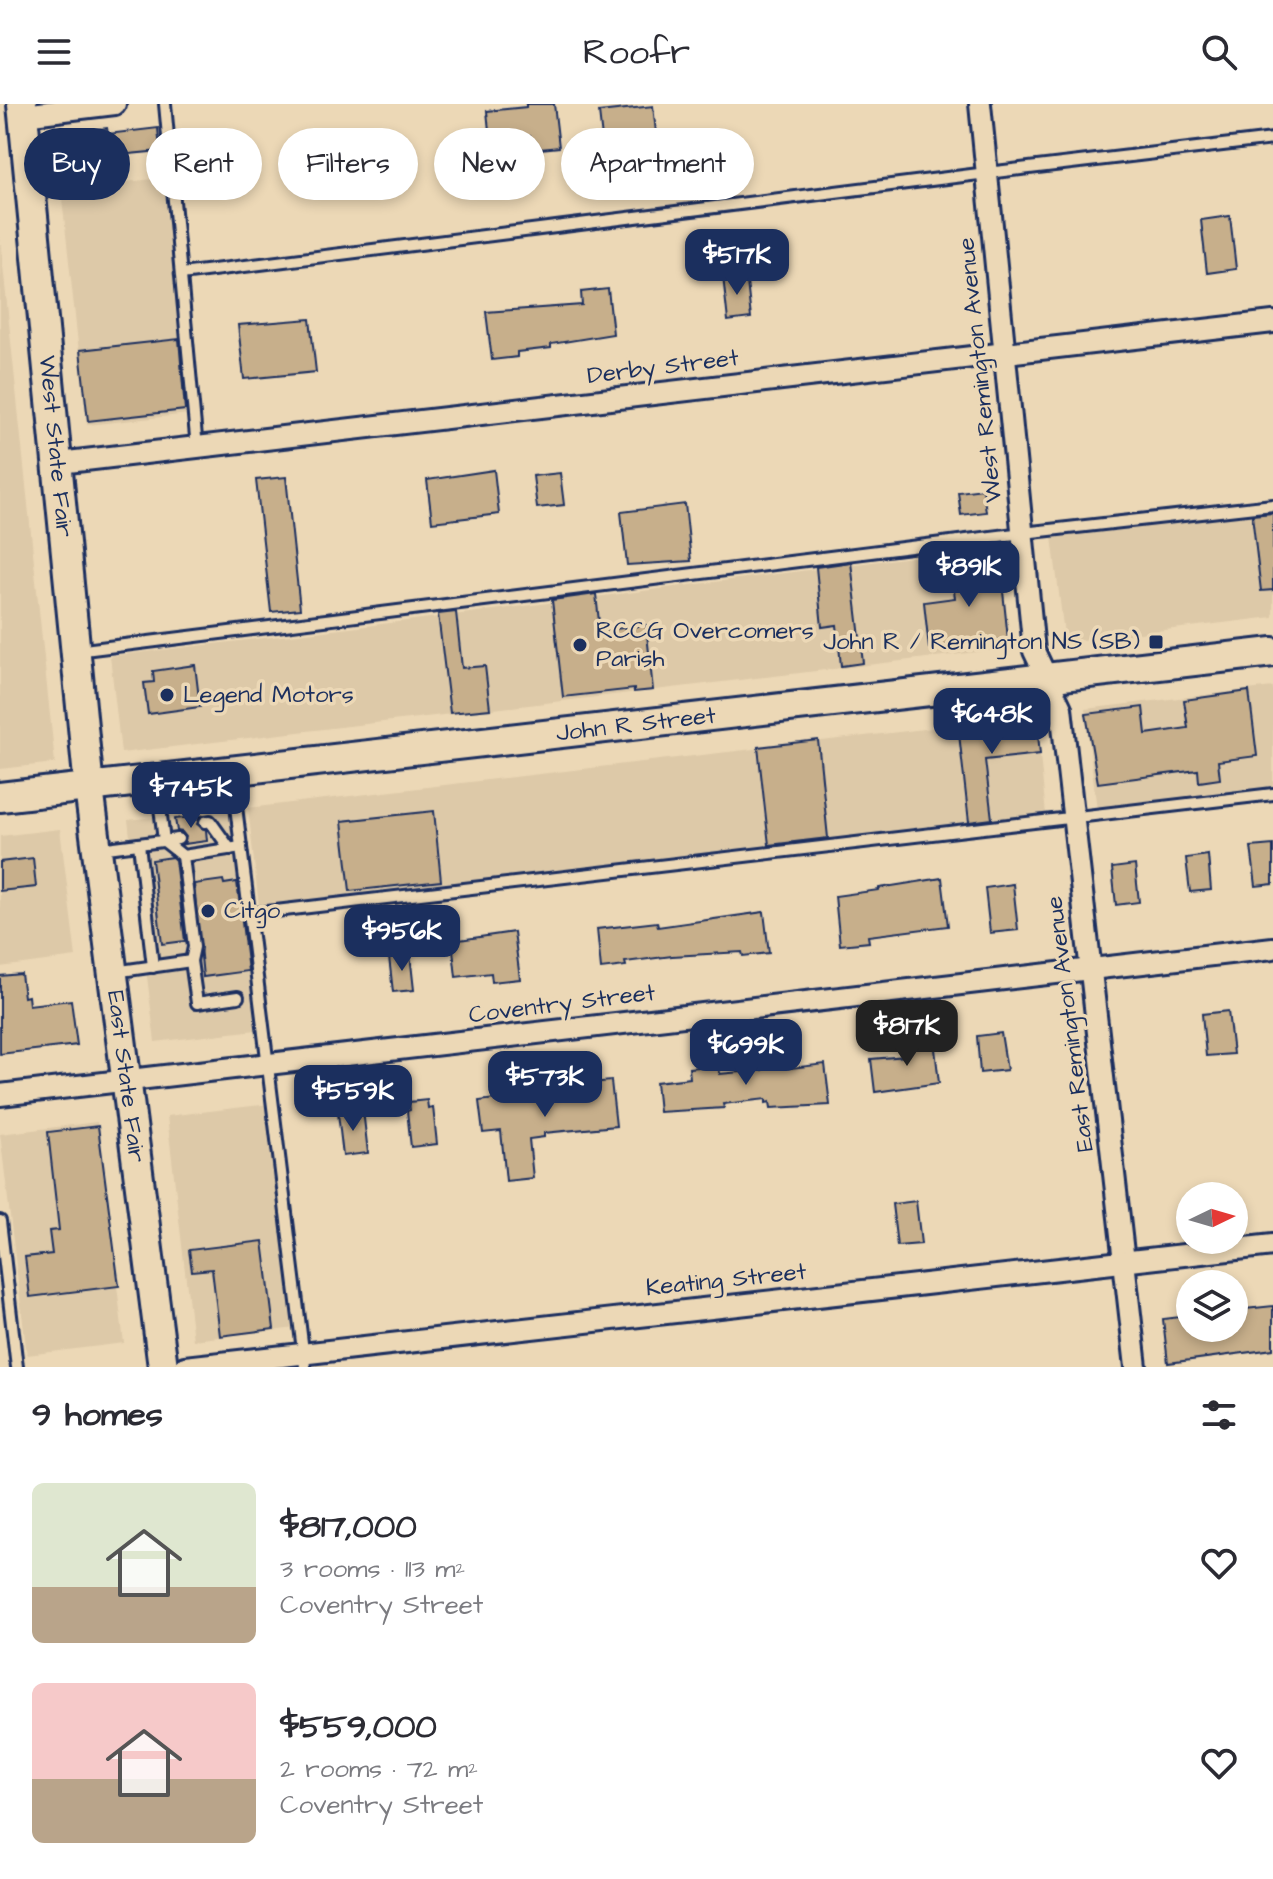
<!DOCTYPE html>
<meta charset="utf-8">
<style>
:root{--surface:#fff;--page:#f2f2f3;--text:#2b2b33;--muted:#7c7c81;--accent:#1b2f5e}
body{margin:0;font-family:"Architects Daughter",sans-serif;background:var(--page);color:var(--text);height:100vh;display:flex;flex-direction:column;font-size:30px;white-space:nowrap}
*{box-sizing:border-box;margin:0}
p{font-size:26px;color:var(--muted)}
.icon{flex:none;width:44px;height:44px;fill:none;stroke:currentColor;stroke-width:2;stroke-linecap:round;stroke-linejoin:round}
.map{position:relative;height:1263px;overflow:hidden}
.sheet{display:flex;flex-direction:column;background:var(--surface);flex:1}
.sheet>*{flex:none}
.banner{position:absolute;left:24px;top:24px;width:800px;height:72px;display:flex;gap:16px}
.needle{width:52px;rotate:85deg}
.buttons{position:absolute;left:1176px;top:1078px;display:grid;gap:16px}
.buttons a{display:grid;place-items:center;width:72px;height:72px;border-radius:50%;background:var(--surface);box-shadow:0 4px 12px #0003;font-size:40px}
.price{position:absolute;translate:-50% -68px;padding:0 18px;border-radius:16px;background:var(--accent);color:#fff;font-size:26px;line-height:52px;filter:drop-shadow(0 2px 4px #0008)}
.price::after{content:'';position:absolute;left:50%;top:48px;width:24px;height:18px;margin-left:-12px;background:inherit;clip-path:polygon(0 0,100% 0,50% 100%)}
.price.selected{background:#222;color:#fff}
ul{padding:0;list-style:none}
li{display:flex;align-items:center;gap:24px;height:200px;padding:0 32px}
li span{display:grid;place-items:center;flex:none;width:224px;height:160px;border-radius:12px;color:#555}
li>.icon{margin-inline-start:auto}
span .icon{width:96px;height:96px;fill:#fffc;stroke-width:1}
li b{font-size:34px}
h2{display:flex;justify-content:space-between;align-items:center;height:96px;padding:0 32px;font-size:34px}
.tag{padding:0 28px;border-radius:36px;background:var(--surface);box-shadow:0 4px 12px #0003;font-size:28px;line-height:72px}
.tag.selected{background:var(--accent);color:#fff}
header{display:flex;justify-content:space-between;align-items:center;height:104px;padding:0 32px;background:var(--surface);font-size:36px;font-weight:600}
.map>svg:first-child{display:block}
.built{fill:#ddc9a8}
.building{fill:#c7af8b;stroke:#1b2f5e;stroke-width:2}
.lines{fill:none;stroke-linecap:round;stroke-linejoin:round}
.lane-casing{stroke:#1b2f5e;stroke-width:16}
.street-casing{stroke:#1b2f5e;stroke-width:26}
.secondary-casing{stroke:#1b2f5e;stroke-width:34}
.lane{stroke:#ecd8b6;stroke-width:10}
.street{stroke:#ecd8b6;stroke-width:20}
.secondary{stroke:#ecd8b6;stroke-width:28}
.poi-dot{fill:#1b2f5e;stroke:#ecd8b6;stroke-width:3}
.labels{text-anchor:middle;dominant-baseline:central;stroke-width:7;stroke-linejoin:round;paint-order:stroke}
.street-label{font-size:24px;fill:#1b2f5e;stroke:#ecd8b6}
.poi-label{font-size:24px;fill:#1b2f5e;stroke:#ecd8b6;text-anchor:start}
</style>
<header><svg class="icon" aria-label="menu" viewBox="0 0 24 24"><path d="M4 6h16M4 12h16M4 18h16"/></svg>Roofr<svg class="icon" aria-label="search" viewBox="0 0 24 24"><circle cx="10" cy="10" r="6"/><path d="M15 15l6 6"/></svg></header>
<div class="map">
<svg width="1273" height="1263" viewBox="0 0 1273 1263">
<rect width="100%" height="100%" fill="#ecd8b6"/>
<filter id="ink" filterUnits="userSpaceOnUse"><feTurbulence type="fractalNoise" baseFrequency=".0125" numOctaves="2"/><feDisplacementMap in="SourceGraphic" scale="16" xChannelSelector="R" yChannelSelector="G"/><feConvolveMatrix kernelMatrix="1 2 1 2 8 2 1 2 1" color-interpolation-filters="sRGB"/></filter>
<g filter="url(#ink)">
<g class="built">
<polygon points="163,74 189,310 87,321 61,85"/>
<polygon points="0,133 55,659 0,665"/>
<polygon points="1273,408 1273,513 1065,538 1052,433"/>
<polygon points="999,442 1011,544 121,649 110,552 358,523"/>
<polygon points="1273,583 1273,686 1097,706 1085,605"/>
<polygon points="1036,612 1046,711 259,802 248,704"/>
<polygon points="228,704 256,926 155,938 128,716"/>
<polygon points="60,725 76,853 0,863 0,732"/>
<polygon points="270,1000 296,1224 193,1236 167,1012"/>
<polygon points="97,1018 124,1239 27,1251 0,1030"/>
</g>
<g class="building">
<polygon points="526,0 554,0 559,43 531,46 530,32 490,37 487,7 526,3"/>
<polygon points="653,2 657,37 603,43 599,8"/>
<polygon points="107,24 108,30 158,24 160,47 67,56 64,29"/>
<polygon points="1230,112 1236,165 1207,169 1201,116"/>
<polygon points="746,169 751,214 728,217 723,172"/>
<polygon points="608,185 613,230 551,240 551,244 517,248 517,253 492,256 486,208 582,201 581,188"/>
<polygon points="310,215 316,268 244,275 238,221"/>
<polygon points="179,235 185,306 88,317 80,246"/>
<polygon points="494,366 499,410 432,418 427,376"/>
<polygon points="560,369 564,401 537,404 533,372"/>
<polygon points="286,373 300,505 271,508 256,376"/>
<polygon points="983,385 986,408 961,411 958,388"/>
<polygon points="685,400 691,457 627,461 621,408"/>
<polygon points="1273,409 1273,486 1261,487 1252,411"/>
<polygon points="851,458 863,559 841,562 837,521 822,523 816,463"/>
<polygon points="1000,459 1008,535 929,544 924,498 955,494 951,465"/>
<polygon points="596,490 600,527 646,521 653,586 634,588 634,585 563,593 552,496"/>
<polygon points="456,508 462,564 485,562 490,605 450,609 438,510"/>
<polygon points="195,561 200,603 148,610 144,579 154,578 153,567"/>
<polygon points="1249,587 1257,652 1218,657 1220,675 1199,678 1198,666 1098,679 1086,610 1143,603 1146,630 1188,624 1184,596"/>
<polygon points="1036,612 1040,650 985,656 992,715 969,718 958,621"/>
<polygon points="818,636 828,734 769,741 758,643"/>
<polygon points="434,707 441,777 350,787 342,717"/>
<polygon points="200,712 197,720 206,726 207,737 184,740 186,733 182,728 177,727 175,715"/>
<polygon points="1273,741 1273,780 1256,782 1251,743"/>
<polygon points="1208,751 1211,786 1190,788 1186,754"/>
<polygon points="172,753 175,756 185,837 162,840 152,756"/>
<polygon points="33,754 36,783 0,787 0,758"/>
<polygon points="1135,761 1139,798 1116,801 1112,764"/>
<polygon points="942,774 948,822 868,832 869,838 840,841 835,792 879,786 879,784"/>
<polygon points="223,776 224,780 237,778 248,867 203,873 194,780"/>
<polygon points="1013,780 1018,826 990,829 985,784"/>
<polygon points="764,808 769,849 743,852 742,848 672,852 625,858 626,862 601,865 597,825 657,818 658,823"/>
<polygon points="514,828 520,875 492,878 491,869 456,873 452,837"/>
<polygon points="410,850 414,886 393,888 389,853"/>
<polygon points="21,870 24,893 28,892 29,901 71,896 77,941 0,950 0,872"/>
<polygon points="1228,907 1233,950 1206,952 1202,910"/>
<polygon points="1001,929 1007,966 980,969 977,932"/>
<polygon points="934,936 939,979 875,988 871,955 906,952 904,940"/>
<polygon points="790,953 791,964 825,960 830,1001 771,1004 770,998 766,999 766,995 723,1000 724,1004 659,1008 656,978 690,974 689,964 719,961 720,970 762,966 761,956"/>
<polygon points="611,977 616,1022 544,1029 544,1033 529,1035 533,1074 506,1077 501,1027 483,1029 479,997 550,988 549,983"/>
<polygon points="427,996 428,1004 433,1003 437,1040 411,1043 407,1007 410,1006 409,998"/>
<polygon points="363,1006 368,1049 343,1052 338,1009"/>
<polygon points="98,1022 119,1182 30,1193 25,1153 52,1150 49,1127 59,1126 48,1028"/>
<polygon points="916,1097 921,1140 897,1142 892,1100"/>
<polygon points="263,1137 274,1225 220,1232 212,1165 192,1167 189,1146"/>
<polygon points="1273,1202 1273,1245 1168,1259 1163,1215 1188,1212 1190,1224 1239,1224 1236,1206"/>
</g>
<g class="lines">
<defs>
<g id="lane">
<polyline points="165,0 197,344"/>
<polyline points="181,170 987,69 1273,35"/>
<polyline points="76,547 1023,429 1273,401"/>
<polyline points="232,670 305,1263"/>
<polyline points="157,678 164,737 183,752 241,743"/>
<polyline points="205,718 210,717 230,745"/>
<polyline points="139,740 153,863"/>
<polyline points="99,745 178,735"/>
<polyline points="183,752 194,843 191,857"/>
<polyline points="250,810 1273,690"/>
<polyline points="114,868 191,857 197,899 238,893"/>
<polyline points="0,1117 17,1263"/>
</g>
<g id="street">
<polyline points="980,0 1034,547 1061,604 1136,1263"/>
<polyline points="23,11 115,0"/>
<polyline points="59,359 1273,218"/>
<polyline points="0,991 1273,844"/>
<polyline points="185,1263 1273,1141"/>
</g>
<g id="secondary">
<path id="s1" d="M 22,0 L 89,684 L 163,1263"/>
<path id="s2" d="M 0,693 L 1273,548"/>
</g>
</defs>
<use href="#lane" class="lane-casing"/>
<use href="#street" class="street-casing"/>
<use href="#secondary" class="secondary-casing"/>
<use href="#lane" class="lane"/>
<use href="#street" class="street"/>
<use href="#secondary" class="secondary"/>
</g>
</g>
<g class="poi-dot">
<rect x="1148" y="530" width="16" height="16" rx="4"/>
<circle cx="580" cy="541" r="8"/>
<circle cx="167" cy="591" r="8"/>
<circle cx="208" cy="807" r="8"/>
</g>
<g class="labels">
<g class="street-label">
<text transform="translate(663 263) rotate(-7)">Derby Street</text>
<text transform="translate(980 266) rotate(-96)">West Remington Avenue</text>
<text stroke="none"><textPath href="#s1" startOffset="344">West State Fair</textPath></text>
<text stroke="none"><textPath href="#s2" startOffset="640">John R Street</textPath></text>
<text transform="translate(562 900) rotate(-7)">Coventry Street</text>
<text transform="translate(1070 920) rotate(-97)">East Remington Avenue</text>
<text stroke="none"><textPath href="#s1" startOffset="978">East State Fair</textPath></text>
<text transform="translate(726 1176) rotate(-6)">Keating Street</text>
</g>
<g class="poi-label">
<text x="596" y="527">RCCG Overcomers<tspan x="596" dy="28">Parish</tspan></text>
<text x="1140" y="538" text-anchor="end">John R / Remington NS (SB)</text>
<text x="183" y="591">Legend Motors</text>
<text x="224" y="807">Citgo</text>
</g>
</g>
</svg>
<div class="buttons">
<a><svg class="needle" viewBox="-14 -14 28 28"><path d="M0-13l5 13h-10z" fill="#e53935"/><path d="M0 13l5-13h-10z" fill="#7c7c81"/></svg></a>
<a><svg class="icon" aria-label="layers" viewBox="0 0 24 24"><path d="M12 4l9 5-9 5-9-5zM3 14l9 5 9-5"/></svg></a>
</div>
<b class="price" style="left:737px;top:193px">$517K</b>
<b class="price" style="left:969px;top:505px">$891K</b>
<b class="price" style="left:992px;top:652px">$648K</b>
<b class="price" style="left:191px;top:726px">$745K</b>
<b class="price" style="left:402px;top:869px">$956K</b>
<b class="price selected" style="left:907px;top:964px">$817K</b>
<b class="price" style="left:746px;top:983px">$699K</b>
<b class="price" style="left:545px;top:1015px">$573K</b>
<b class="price" style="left:353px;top:1029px">$559K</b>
<div class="banner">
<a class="tag selected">Buy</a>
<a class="tag">Rent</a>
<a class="tag">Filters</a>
<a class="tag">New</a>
<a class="tag">Apartment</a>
</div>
</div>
<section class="sheet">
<h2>9 homes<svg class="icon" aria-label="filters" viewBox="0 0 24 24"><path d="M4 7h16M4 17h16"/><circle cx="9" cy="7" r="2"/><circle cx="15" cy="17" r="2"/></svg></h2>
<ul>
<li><span style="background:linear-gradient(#dfe7d0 65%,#b9a48a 0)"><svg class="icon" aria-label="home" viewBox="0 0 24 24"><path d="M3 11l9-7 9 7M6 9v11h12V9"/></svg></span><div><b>$817,000</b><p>3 rooms · 113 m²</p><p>Coventry Street</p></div><svg class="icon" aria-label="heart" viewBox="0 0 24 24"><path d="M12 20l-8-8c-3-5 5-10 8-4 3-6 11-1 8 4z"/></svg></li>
<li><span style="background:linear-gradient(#f6c9c9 60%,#b9a48a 0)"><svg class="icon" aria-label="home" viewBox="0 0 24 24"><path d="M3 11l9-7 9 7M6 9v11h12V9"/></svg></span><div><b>$559,000</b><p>2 rooms · 72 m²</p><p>Coventry Street</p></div><svg class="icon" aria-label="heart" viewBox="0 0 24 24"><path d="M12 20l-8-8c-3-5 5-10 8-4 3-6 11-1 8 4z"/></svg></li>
</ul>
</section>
